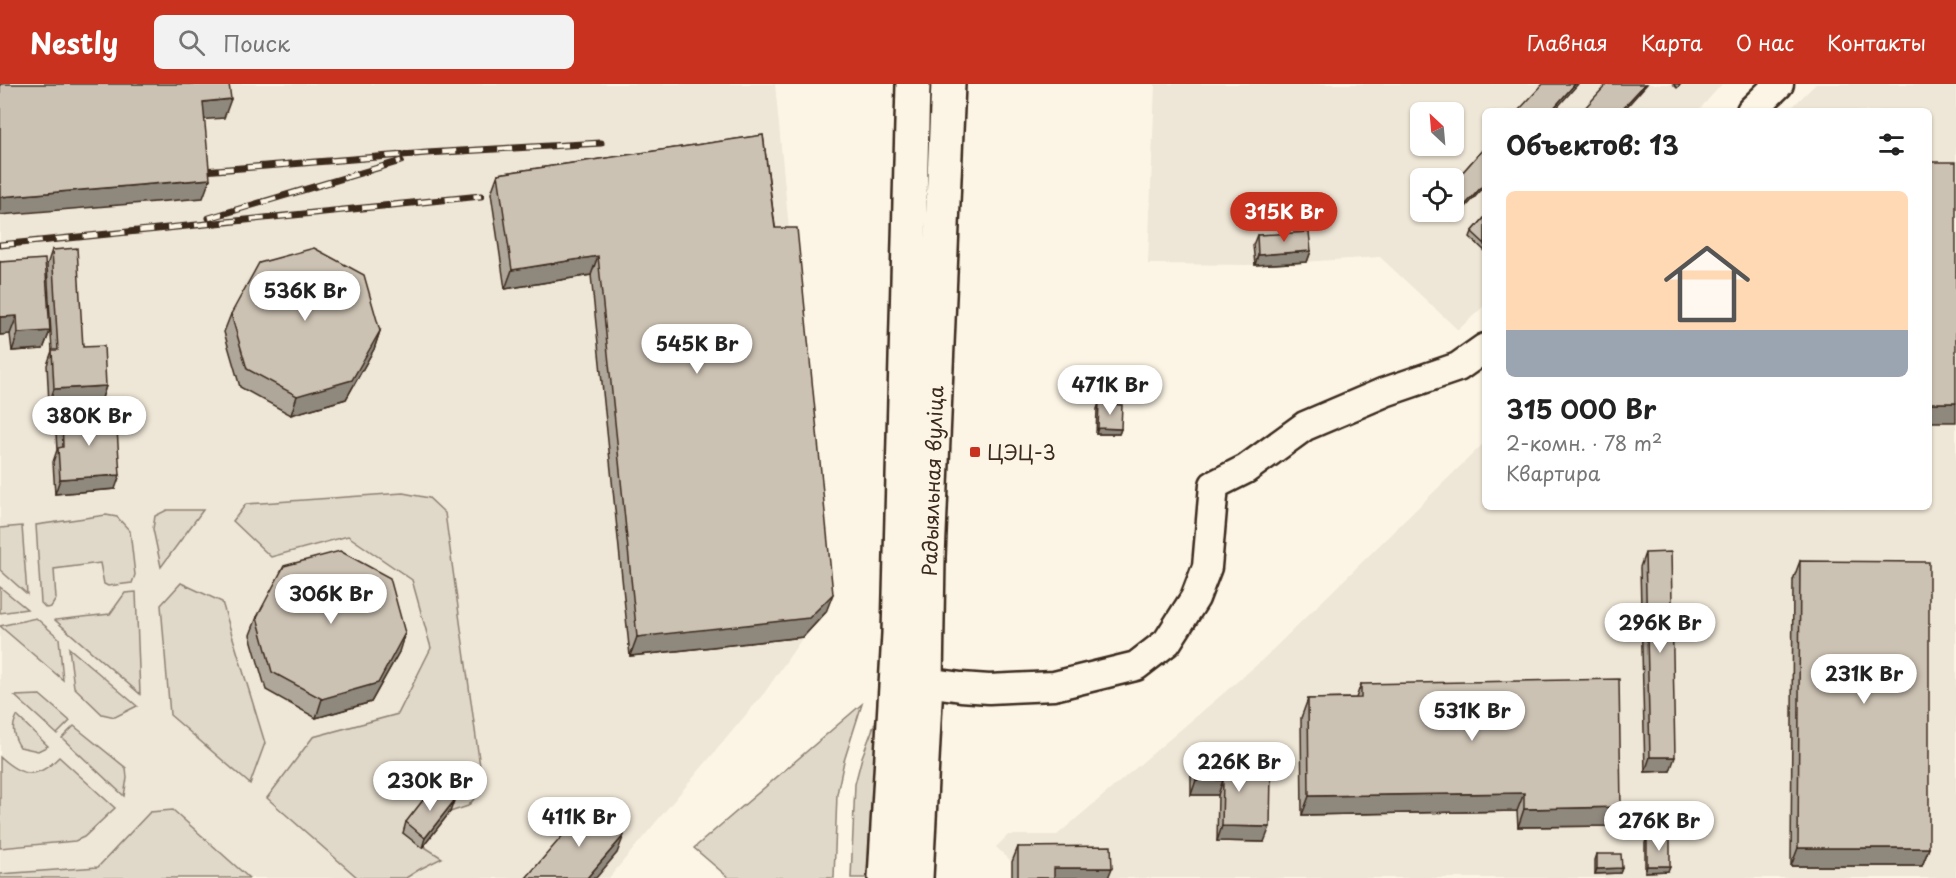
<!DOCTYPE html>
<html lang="ru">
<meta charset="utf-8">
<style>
:root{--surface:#fff;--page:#f2f2f2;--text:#222;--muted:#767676;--line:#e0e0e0;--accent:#c8321e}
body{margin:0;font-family:"Playpen Sans",sans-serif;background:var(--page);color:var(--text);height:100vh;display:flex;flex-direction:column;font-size:22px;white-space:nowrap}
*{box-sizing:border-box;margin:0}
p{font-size:20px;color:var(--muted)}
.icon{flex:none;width:33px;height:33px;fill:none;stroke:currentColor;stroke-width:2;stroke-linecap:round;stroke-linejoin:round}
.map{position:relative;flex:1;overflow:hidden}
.sheet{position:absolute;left:1482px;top:24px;width:450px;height:402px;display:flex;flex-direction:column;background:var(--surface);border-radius:9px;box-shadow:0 2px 4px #0004}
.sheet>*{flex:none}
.needle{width:39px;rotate:334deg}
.controls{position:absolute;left:1410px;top:18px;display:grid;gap:12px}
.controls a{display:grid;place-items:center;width:54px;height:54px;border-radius:9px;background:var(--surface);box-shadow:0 2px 4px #0004;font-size:30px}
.price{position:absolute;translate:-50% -51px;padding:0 14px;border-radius:21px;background:#fff;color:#222;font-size:20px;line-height:39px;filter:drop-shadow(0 2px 3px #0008)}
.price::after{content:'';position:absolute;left:50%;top:36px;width:18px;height:14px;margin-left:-9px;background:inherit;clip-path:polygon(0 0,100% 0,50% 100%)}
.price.on{background:var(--accent);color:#fff}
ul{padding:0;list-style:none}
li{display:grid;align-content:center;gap:12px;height:318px;padding:0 24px}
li+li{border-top:2px solid var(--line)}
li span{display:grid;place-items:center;height:186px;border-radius:9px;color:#555}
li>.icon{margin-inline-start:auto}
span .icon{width:108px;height:108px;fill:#fffc;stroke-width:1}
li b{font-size:26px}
h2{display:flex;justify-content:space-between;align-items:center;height:72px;padding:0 24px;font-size:26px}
header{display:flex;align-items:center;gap:36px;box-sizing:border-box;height:84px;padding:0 30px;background:var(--accent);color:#fff}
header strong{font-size:28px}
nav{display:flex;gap:33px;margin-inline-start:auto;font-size:21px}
.search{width:420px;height:54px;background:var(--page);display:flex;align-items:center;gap:15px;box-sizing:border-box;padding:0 21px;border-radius:9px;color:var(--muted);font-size:22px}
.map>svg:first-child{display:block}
.built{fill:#eee6d6;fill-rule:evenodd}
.green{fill:#e0d8c8;stroke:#8e8173;stroke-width:1.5}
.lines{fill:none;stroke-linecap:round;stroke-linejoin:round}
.street-casing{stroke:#3b2a1e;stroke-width:33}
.primary-casing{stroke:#3b2a1e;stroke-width:38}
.street{stroke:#fcf5e5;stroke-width:28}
.primary{stroke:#fcf5e5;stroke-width:33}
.rail-casing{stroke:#3b2a1e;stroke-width:7}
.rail{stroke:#fcf5e5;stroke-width:4.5;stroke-dasharray:14;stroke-linecap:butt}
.wall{fill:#afa79a;stroke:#3b2a1e;stroke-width:1.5}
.shaded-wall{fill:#8f887d;stroke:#3b2a1e;stroke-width:1.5}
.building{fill:#ccc2b3;stroke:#3b2a1e;stroke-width:1.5}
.poi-dot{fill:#c8321e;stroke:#fcf5e5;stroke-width:2}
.labels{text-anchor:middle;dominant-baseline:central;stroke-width:4.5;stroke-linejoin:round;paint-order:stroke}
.poi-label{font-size:20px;fill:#3b2a1e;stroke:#fcf5e5;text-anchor:start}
.street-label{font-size:20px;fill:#3b2a1e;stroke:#fcf5e5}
</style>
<header>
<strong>Nestly</strong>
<div class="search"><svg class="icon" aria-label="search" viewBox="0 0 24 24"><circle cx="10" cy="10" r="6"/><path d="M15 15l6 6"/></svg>Поиск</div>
<nav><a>Главная</a><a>Карта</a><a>О нас</a><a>Контакты</a></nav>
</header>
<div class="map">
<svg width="1956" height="794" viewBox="0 0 1956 794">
<rect width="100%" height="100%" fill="#fcf5e5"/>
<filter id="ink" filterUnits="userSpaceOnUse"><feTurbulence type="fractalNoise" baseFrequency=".0167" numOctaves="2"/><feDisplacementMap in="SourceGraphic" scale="12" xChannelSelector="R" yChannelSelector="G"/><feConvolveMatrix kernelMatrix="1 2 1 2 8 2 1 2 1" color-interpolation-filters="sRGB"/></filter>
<g filter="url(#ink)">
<g class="built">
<polygon points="0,0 775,0 826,528 803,553 765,608 609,794 0,794"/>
<path d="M 1155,0 L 1722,0 L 1698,27 L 1485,27 L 1485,221 L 1458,246 L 1380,173 L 1255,181 L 1148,180 ZM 1420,28 L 1454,28 L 1454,62 L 1420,62 ZM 1420,94 L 1454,94 L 1454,128 L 1420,128 Z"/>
<polygon points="1816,0 1956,0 1956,794 1012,794 1012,778 996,763 1008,751 1057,751 1259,579 1485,358 1485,423 1929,423 1929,27 1788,27"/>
</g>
<g class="green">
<polygon points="403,409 429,414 445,429 483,704 468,722 450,728 403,749 442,774 420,785 406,794 358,794 267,714 313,653 398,630 431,564 412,496 348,452 271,473 233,437 246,420"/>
<polygon points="167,426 203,426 161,483 153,445 155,432"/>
<polygon points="106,431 117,433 130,447 135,491 132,499 108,502 104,500 100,479 54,485 56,515 51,523 46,524 41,519 36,441"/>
<polygon points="22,442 27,510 0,486 0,444"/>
<polygon points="181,499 222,518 265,659 250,700 170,631 161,521"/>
<polygon points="0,503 27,525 0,529"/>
<polygon points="136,508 140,610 55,536 110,530 125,509"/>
<polygon points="36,534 59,554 63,596 0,542"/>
<polygon points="69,564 137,622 115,633 102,630 74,603"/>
<polygon points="40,611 70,637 57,650 15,612"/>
<polygon points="862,620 844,677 837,710 834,794 729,794 694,764"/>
<polygon points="881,623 873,794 851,794 855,700 862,673"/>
<path d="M 17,632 L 48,662 L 38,667 L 20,663 C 13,652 11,643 17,632 Z"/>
<polygon points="74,642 126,684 127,694 124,712 62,654"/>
<path d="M 0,673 C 22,693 37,696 59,673 L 115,724 L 84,753 L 75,757 L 0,764 Z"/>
<polygon points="173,726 249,794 0,794 0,790 98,783 150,728"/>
</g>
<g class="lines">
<defs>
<g id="street">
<polyline points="1751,27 1779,0"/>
<polyline points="907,588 926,598 961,603 989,605 1054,602 1136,582 1167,558 1195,514 1207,483 1214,401 1246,385 1305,342 1385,308 1458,283 1485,264"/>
</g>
<g id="primary">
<polyline points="885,794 899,550 913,0"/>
<polyline points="916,794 926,598 928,473 948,0"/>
</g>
</defs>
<use href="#street" class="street-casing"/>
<use href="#primary" class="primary-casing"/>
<use href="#street" class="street"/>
<use href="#primary" class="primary"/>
<defs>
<g id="rail">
<polyline points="191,88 427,69 601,59"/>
<polyline points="209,134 401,77"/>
<polyline points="0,161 481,112"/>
</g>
</defs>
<use href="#rail" class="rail-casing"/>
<use href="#rail" class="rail"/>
</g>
<g class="wall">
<polygon points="1673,0 1681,0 1677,4"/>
<polygon points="763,51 826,528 803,553 630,572 591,191 505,205 491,109 498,90"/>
<polygon points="1485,63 1455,135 1446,128 1454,128 1454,98"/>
<polygon points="1485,133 1485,167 1470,153 1472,148"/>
<polygon points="1257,151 1311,167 1307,178 1255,181 1253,161"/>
<polygon points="52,166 83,263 106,302 101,317 49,320 47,281 52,267 47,181"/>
<polygon points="0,178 50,247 43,265 12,267 10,250 0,251"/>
<polygon points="231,230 380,247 374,265 346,315 291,331 240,303 224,248"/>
<polygon points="1099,319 1121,345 1119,350 1096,350 1097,325"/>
<polygon points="62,334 115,405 55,410 53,378 57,366 56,349"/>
<polygon points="1645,469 1670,687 1645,688 1640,483"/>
<polygon points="1800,477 1929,764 1922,782 1791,782 1793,496"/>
<polygon points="257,533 399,568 371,618 316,634 266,606 250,551"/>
<polygon points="1361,600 1621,723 1614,742 1518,743 1517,727 1302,731 1301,634 1308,615 1356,614"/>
<polygon points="1197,670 1220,688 1264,758 1217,757 1218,711 1191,711 1191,685"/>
<polygon points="450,728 422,764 403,749 406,738"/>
<polygon points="1647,754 1668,787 1645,788 1645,759"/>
<polygon points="1018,763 1108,794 1012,794 1012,778"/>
<polygon points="1597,770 1622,784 1620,789 1595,790 1595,776"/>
</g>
<g class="shaded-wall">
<polygon points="1575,0 1578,0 1554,27 1551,27"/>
<polygon points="1645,0 1647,0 1623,27 1620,27"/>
<polygon points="231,15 224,34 197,36 203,18"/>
<polygon points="210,95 203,114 0,131 0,113"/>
<polygon points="1485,99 1485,102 1455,135 1457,130"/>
<polygon points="1311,167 1307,178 1255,181 1258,171"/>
<polygon points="598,172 591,191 505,205 512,186"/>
<polygon points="17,232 10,250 0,251 0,233"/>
<polygon points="50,247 43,265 12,267 18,249"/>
<polygon points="380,247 374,265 346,315 291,331 297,312"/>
<polygon points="106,302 101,317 49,320 54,305"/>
<rect x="1929" y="319" width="27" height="19"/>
<polygon points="1098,344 1121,345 1119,350 1096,350"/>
<polygon points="120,391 115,405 55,410 60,395"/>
<polygon points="833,510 826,528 803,553 630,572 637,553"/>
<polygon points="405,549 399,568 371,618 316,634 322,615"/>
<polygon points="1650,673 1675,673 1670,687 1645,688"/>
<polygon points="1196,696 1223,696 1218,711 1191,711"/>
<polygon points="1524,709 1517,727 1302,731 1309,712"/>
<polygon points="454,717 450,728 422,764 425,754"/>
<polygon points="1621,723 1614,742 1518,743 1524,725"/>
<polygon points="1222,742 1270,743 1264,758 1217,757"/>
<polygon points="624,751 617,769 596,794 587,794"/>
<polygon points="1798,764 1929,764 1922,782 1791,782"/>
<polygon points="1647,782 1670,782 1668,787 1645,788"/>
<polygon points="1054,784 1112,784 1108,794 1051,794"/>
<polygon points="1622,784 1620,789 1595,790 1597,785"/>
</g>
<g class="building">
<polygon points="0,0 229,0 231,15 203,18 210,95 0,113"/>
<polygon points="1543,0 1575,0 1551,27 1518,27"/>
<polygon points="1607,0 1645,0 1620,27 1582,27"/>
<polygon points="763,51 775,144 797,144 833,510 809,534 637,553 598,172 512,186 498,90"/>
<polygon points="1485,63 1485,99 1457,130 1454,127 1454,98"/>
<rect x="1929" y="78" width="27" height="241"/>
<polygon points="1485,133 1485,160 1472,148"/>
<polygon points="1309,148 1311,167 1258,171 1257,151"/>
<polygon points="77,164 83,263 104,262 106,302 54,305 52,266 58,266 52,166"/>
<polygon points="314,164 364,191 380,247 352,296 297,312 247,285 231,230 259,179"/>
<polygon points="45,175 50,247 18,249 17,232 0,233 0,178"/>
<polygon points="1099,319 1122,321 1121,345 1098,344"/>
<polygon points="116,330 120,391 60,395 58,364 63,363 62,334"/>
<polygon points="340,467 390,494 405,549 378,599 322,615 272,588 257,533 284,482"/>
<polygon points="1671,468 1675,673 1650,673 1645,469"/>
<polygon points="1800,477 1929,478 1929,764 1798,764"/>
<polygon points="1619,595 1621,723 1524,725 1524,709 1309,712 1308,615 1361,614 1361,600"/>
<polygon points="1197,670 1221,670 1220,688 1271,689 1270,743 1222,742 1223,696 1196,696"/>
<polygon points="434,702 454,717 425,754 406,738"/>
<polygon points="589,721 624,751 587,794 526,794"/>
<polygon points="1670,753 1670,782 1647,782 1647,754"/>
<polygon points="1111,762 1112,784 1054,784 1054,794 1018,794 1018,763"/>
<polygon points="1597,770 1621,770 1622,784 1597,785"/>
</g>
</g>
<rect class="poi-dot" x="969" y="362" width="12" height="12" rx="3"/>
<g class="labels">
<g class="poi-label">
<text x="987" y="368">ЦЭЦ-3</text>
</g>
<g class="street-label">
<text transform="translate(932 397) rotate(-88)">Радыяльная вуліца</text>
</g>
</g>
</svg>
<div class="controls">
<a><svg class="needle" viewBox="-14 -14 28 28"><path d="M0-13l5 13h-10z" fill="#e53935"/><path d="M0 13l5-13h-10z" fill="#767676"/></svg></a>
<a><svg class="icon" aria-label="locate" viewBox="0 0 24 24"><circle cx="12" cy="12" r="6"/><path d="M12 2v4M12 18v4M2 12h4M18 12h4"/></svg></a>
</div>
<b class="price on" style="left:1284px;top:159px">315K Br</b>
<b class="price" style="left:305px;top:238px">536K Br</b>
<b class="price" style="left:697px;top:291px">545K Br</b>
<b class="price" style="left:1110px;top:332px">471K Br</b>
<b class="price" style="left:89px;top:363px">380K Br</b>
<b class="price" style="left:331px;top:541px">306K Br</b>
<b class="price" style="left:1660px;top:570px">296K Br</b>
<b class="price" style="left:1864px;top:621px">231K Br</b>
<b class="price" style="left:1472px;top:658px">531K Br</b>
<b class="price" style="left:1239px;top:709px">226K Br</b>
<b class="price" style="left:430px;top:728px">230K Br</b>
<b class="price" style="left:579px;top:764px">411K Br</b>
<b class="price" style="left:1659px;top:768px">276K Br</b>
<section class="sheet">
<h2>Объектов: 13<svg class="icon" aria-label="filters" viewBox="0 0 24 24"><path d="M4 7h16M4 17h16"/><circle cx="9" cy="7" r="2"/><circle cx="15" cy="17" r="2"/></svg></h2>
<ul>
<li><span style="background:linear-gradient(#ffd9b3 75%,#9aa5b1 0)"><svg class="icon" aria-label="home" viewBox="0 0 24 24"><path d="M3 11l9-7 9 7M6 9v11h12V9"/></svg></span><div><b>315 000 Br</b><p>2-комн. · 78 m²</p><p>Квартира</p></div></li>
</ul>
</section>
</div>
